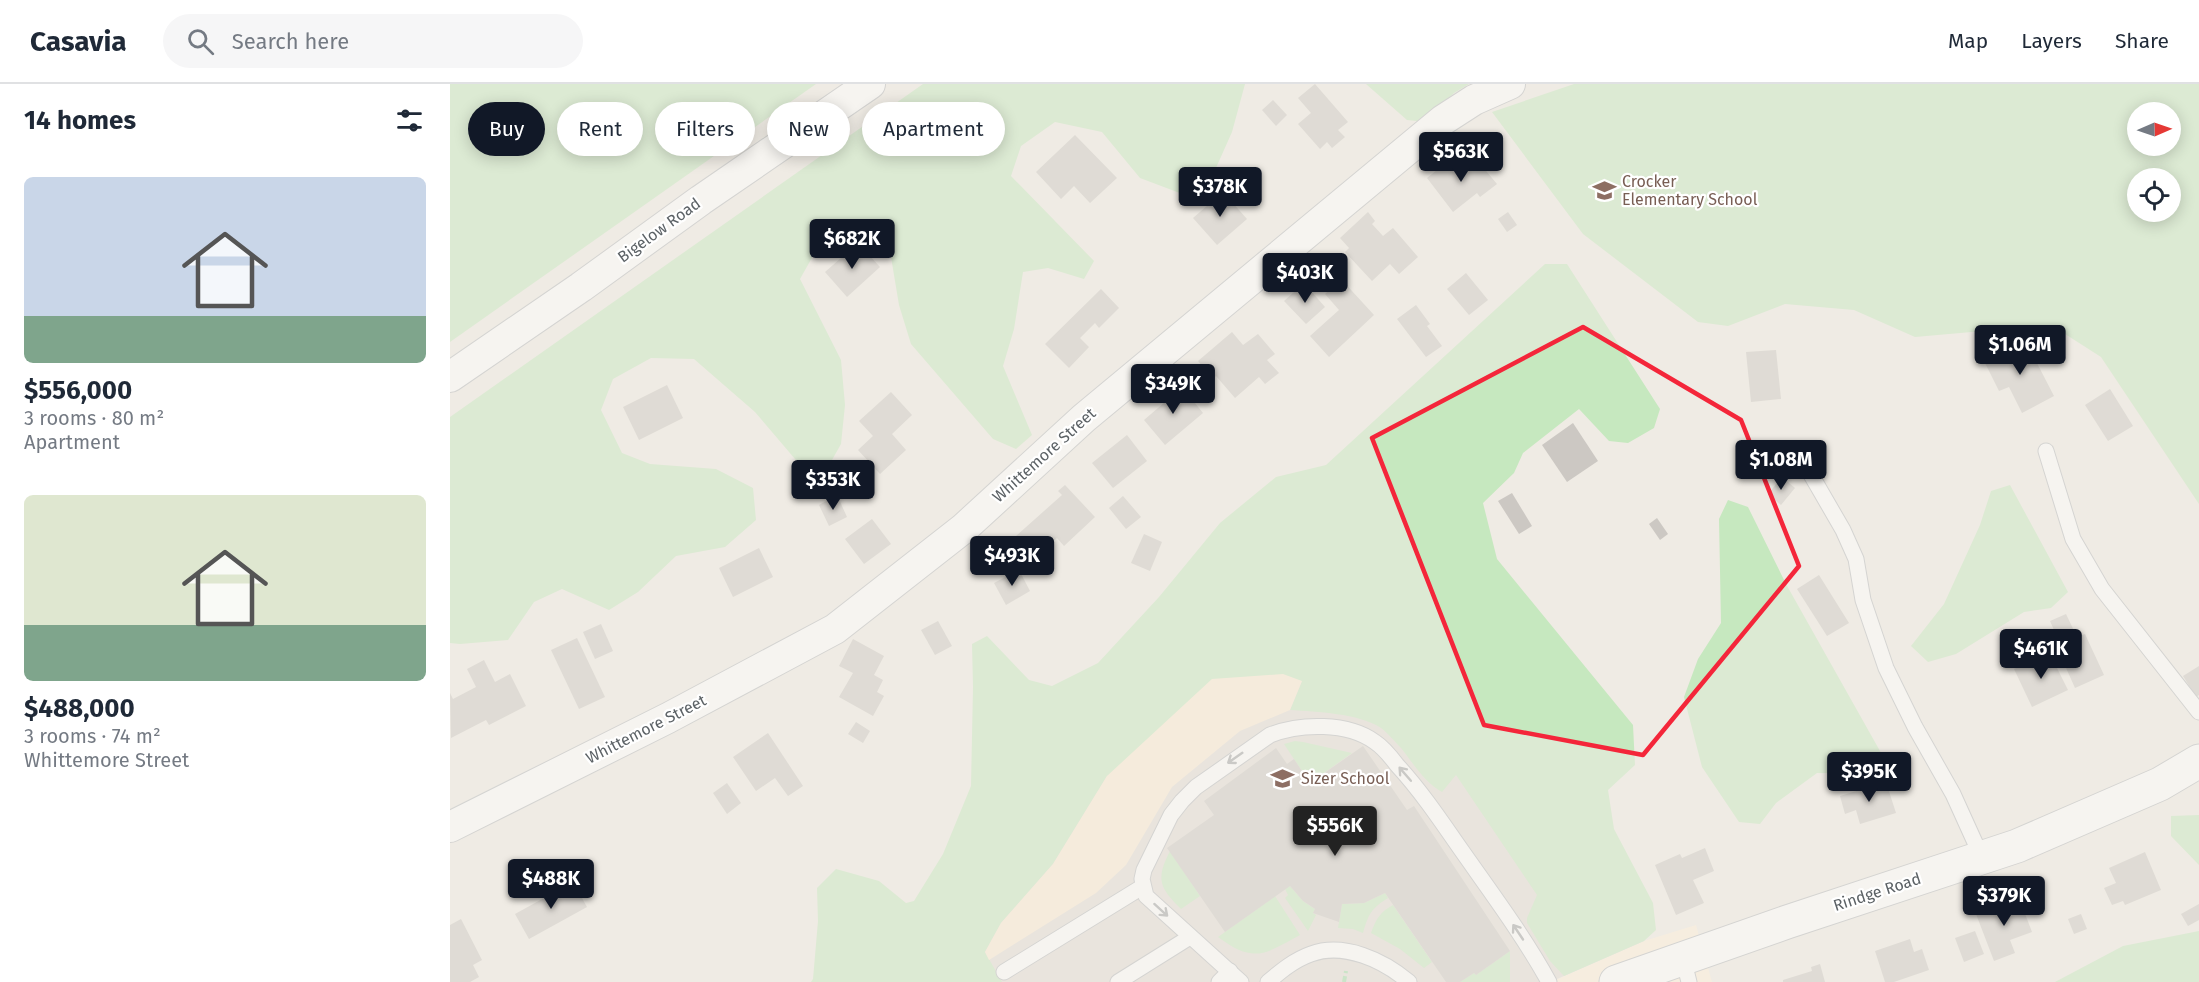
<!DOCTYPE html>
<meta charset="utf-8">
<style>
:root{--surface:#fff;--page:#f6f6f7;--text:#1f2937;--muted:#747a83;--line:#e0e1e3;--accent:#111827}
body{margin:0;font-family:"Fira Sans",sans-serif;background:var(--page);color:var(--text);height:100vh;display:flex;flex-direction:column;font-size:22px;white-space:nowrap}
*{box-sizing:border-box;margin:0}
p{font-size:20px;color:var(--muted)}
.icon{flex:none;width:33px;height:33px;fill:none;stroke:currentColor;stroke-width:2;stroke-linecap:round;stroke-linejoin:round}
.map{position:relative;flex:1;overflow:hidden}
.details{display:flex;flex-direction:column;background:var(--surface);width:450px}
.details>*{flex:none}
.banner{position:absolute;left:18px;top:18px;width:570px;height:54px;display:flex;gap:12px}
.needle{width:39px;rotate:88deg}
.controls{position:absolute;left:1677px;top:18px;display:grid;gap:12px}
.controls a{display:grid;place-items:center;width:54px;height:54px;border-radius:50%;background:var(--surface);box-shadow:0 3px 15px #0003;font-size:30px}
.price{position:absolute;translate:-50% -51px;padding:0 14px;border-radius:6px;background:var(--accent);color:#fff;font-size:20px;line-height:39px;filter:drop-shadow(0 2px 3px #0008)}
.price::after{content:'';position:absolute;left:50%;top:36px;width:18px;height:14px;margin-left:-9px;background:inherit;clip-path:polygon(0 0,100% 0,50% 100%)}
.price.on{background:#222;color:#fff}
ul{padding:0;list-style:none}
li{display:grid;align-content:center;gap:12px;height:318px;padding:0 24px}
li span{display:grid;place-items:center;height:186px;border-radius:9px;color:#555}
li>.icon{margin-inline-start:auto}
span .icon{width:108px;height:108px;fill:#fffc;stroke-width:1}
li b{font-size:26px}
h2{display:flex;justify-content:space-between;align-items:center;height:72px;padding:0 24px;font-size:26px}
.tag{padding:0 21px;border-radius:27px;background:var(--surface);box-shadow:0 3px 15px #0003;font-size:21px;line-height:54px}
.tag.on{background:var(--accent);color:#fff}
header{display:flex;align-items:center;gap:36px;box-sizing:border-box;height:84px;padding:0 30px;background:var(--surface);border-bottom:2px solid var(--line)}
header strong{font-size:28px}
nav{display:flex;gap:33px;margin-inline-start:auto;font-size:21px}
.search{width:420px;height:54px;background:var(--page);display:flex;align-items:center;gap:15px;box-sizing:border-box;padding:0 21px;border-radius:33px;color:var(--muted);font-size:22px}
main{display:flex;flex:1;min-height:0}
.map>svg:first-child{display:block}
.commercial{fill:#fff0da}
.education{fill:#e2dcd5}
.green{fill:#c6e8bf;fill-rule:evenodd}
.sand{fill:#fdebd2}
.building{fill:#ccc8c3}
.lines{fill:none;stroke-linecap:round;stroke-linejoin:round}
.service-casing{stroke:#b5b8bc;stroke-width:17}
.minor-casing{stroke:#b5b8bc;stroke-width:32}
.tertiary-casing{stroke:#b5b8bc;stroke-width:35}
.path{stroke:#a1dba6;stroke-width:4;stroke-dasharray:6 3;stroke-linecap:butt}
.service{stroke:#fff;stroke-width:15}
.minor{stroke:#fff;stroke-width:30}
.tertiary{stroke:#fff;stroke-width:33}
.oneway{stroke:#9da1a3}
.marked{fill:none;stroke:#f4263a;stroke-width:4.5;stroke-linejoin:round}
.labels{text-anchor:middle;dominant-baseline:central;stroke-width:4.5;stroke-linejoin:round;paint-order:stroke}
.education-label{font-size:16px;fill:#785e54;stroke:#fff;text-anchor:start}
.street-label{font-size:16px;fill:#5c6266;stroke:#fff}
</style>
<header>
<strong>Casavia</strong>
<div class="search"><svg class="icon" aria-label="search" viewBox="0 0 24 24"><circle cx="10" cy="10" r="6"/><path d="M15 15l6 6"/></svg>Search here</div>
<nav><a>Map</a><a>Layers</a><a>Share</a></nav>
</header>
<main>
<section class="details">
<h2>14 homes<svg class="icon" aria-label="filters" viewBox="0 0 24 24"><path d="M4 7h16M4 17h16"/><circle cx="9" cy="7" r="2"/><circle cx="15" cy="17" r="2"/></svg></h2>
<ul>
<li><span style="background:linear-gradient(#c9d6e8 75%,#7fa58c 0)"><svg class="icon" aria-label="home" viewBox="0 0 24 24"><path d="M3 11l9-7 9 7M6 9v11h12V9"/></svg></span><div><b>$556,000</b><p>3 rooms · 80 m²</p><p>Apartment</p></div></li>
<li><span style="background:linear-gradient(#dfe7d0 70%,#7fa58c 0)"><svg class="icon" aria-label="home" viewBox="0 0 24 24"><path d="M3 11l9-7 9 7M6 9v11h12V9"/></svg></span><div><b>$488,000</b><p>3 rooms · 74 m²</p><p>Whittemore Street</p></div></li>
</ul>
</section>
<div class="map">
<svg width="1749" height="898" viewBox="0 0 1749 898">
<rect width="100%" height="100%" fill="#efebe4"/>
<polygon class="commercial" points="1246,841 1262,898 1101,898 1194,857"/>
<polygon class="education" points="876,381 1194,857 1100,898 392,898 390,891 458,848"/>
<g class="green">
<polygon points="0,0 366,0 0,258"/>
<polygon points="473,0 795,0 782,48 757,104 735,111 690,94 652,48 605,38 571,62 561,92 644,177 634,195 598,184 573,188 564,245 553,282 582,351 566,365 543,355 461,260 449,221 440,167 415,144 368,163 350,195 391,276 395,321 391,360 373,392 351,382 305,328 244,275 201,274 163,295 151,326 172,369 200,380 266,385 303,404 306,436 275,463 226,472 188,508 159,526 112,505 84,518 58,556 10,560 0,559 0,333"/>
<polygon points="916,0 1019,0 1004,9 976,38 957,36"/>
<path d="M 1124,0 L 1749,0 L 1749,420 L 1651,273 L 1601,241 L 1465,253 L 1404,226 L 1335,220 L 1278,242 L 1248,238 L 1133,150 L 1042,28 ZM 1688,28 L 1720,28 L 1720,62 L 1688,62 ZM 1688,94 L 1720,94 L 1720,128 L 1688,128 Z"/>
<path d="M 1095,180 L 1117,180 L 1210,325 L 1204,344 L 1178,359 L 1159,357 L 1129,325 L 1073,369 L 1064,389 L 1033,419 L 1047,475 L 1183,641 L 1185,681 L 1158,706 L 1164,745 L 1203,819 L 1206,846 L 1194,857 L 1114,892 L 1100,877 L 1077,839 L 1077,834 L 1087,811 L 1006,691 L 992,708 C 975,699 963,679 951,664 C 945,658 938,649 931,644 C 908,629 867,628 840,626 L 852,597 L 657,692 L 603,780 L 551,839 L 535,868 L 552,898 L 361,898 L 363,895 L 368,837 L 367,804 L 386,785 L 429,797 L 456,819 L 464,817 L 493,770 L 521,702 L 523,603 L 522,560 L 537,552 L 579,596 L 602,602 L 648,579 L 709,513 L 770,439 L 826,393 L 876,381 Z"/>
<polygon points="1560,401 1618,508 1601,524 1574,528 1506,570 1478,578 1461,562 1494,520 1530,441 1541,407"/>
<polygon points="1278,416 1298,423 1336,500 1439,683 1438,690 1367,689 1326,719 1310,740 1289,738 1252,683 1234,613 1248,575 1271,539 1269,435"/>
<polygon points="845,657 853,658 902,669 860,699 834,660"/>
<polygon points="1749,731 1749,781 1721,752 1721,732"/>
<path d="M 720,767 L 750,812 L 731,825 C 710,804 705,796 720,767 Z"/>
<polygon points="840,802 853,817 865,825 863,829 866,831 858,847 835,814 838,811 835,805"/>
<path d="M 935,809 L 938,814 C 921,825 919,829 913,849 L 903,845 L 888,844 L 892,820 L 914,819 Z"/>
<path d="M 825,812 L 850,851 C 815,870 804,880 768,853 Z"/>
<path d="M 943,821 L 982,878 L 974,884 L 950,865 L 921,849 C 926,835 930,828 943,821 Z"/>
<polygon points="1749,847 1749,898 1605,898 1673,862"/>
<polygon points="1060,867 1060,898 1010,898 1024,889 1026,891"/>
</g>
<polygon class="sand" points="833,590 852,597 840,626 790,647 722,703 676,781 646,809 539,876 535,868 551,839 603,780 657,692 762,595"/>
<g class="building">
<polygon points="865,0 898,38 888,46 895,53 882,64 877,58 870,65 848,40 861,29 848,14"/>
<polygon points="823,16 837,31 826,42 812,26"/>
<polygon points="625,51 667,94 640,119 624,102 611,115 586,88"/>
<polygon points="1002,74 1009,83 1014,79 1018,84 1027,76 1047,100 1030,113 1027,109 1003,128 977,94"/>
<polygon points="773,108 797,135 767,161 743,134"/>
<polygon points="918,128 925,137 922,140 933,152 943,144 968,173 949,190 940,180 922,197 895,168 899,164 890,154"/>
<polygon points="1058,128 1067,141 1057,148 1048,135"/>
<polygon points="408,159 430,183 397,213 375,188"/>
<polygon points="1016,189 1038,216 1019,231 997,205"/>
<polygon points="891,195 924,231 879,273 860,252 889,226 875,210"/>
<polygon points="854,199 875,223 856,240 834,217"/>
<polygon points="651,205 669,224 649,244 645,239 630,254 639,263 619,284 595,260"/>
<polygon points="966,221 980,240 977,242 992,262 976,273 947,235"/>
<polygon points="782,248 793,261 808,250 825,270 817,276 829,289 815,300 809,293 785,314 766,292 763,295 748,277"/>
<polygon points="1575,256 1604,312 1572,329 1559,303 1549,307 1534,277"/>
<polygon points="1326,266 1331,315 1301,318 1296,268"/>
<polygon points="217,301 233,334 189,356 173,323"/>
<polygon points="732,303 753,329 715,361 694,336 715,318 711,312 718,307 722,311"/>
<polygon points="1660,305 1683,342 1658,357 1635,321"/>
<polygon points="441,308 462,331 442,350 456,366 430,390 408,366 423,352 409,337"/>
<polygon points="1123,339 1148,377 1117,398 1092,361"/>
<polygon points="677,351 697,377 663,404 642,379"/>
<polygon points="1332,393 1345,404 1331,421 1318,410"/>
<polygon points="615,401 645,433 614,462 607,454 589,470 596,477 584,489 557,460 612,411 608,407"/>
<polygon points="1062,409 1082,442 1069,450 1048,417"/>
<polygon points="387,411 397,433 379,442 369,421"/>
<polygon points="673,412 691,433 676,445 659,424"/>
<polygon points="1207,434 1218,450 1210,456 1199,440"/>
<polygon points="422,435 441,460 414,480 395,455"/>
<polygon points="694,450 712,458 700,487 681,479"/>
<polygon points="309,464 323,493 283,513 269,484"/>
<polygon points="569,486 580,507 556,521 544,499"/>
<polygon points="1369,491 1399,539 1377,552 1347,505"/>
<polygon points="1616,530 1627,553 1635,550 1654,591 1625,604 1608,566 1612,564 1600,537"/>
<polygon points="488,537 502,562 485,571 471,546"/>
<polygon points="151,540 163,567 145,575 133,548"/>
<polygon points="127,554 155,613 129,625 101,566"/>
<polygon points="403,555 434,572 424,591 433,596 427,608 434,612 423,632 389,613 403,589 389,582"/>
<polygon points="1599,568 1618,606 1582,623 1564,585"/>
<polygon points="34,576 45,598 60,590 76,622 39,641 36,636 1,654 0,609 3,615 26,603 17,585"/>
<polygon points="1749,582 1749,611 1746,613 1733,592"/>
<polygon points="406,638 420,647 413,659 398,650"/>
<polygon points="318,649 353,702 338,712 325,694 306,707 283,673"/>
<polygon points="913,662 957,726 964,722 1060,867 1026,891 1024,889 1010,898 996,898 935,809 914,819 892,820 889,838 863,829 865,825 853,817 840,802 775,848 717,764 764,731 754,717 826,664 837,680 844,675 860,699"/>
<polygon points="1436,698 1446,729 1410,740 1406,726 1395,730 1390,712"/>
<polygon points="277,699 291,719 277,730 263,709"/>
<polygon points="1255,764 1264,787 1243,796 1254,819 1226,831 1205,781 1230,770 1232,774"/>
<polygon points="1695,768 1711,806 1675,821 1673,817 1662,821 1654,804 1666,799 1659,784"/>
<polygon points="123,798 137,823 79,855 65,830"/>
<polygon points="1569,814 1582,848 1560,856 1565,869 1544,877 1526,830"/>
<polygon points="1749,820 1749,836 1738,842 1731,830"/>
<polygon points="1631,830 1637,845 1624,850 1618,835"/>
<polygon points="11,835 32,876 23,881 29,893 20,898 0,898 0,841"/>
<polygon points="1525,847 1534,870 1514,878 1505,854"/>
<polygon points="1460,855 1464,868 1472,865 1479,886 1444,898 1435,898 1425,867"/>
<polygon points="1370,880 1375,898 1333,898 1333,896 1362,887 1361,883"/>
</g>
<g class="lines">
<defs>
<g id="service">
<polyline points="1596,367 1623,455 1652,505 1749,628"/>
<polyline points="1356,382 1393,446 1406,475 1413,516 1436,584 1465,643 1503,710 1532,774"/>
<polyline points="1233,874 1239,898"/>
<polyline points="554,888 692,803"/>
<polyline points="668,898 740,853"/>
<polyline points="769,898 780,887"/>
<path d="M 791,898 L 696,812 L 692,795 L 694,786 L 721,731 L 732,717 L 746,703 L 820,651 C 850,639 898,638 925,658 C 934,664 941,673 947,681 C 969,705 987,731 1005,757 C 1037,803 1072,849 1099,898"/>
<path d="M 818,898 C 831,887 844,876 861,870 C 894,858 933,876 959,898"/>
</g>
<g id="minor">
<polyline points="0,293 131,203 251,116 420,0"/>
<polyline points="0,743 218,634 385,545 514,444 634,334 993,36 1024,16 1060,0"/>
</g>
<polyline id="tertiary" points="1166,898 1337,838 1567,762 1710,700 1749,677"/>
</defs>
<use href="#service" class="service-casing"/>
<use href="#minor" class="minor-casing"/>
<use href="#tertiary" class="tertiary-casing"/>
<polyline class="path" points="894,898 896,887"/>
<use href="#service" class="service"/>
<use href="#minor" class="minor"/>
<use href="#tertiary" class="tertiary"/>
</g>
<defs><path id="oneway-shaft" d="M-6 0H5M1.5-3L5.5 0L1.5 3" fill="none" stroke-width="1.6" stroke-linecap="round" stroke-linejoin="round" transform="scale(1.5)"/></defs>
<g class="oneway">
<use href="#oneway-shaft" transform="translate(785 674) rotate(145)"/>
<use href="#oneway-shaft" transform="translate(955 690) rotate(-131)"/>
<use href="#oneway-shaft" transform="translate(711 826) rotate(42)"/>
<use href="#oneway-shaft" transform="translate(1068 848) rotate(-124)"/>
</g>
<path d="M0 0H1749V898H0ZM 1133,243 L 1291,336 L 1349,482 L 1193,671 L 1034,641 L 922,354 Z" fill="#efebe4" fill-opacity=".55" fill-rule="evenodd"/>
<path class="marked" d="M 1133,243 L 1291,336 L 1349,482 L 1193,671 L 1034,641 L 922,354 Z"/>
<defs>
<symbol id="school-bare" viewBox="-9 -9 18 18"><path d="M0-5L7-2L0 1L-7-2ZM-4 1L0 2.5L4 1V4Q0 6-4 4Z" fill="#8d6e63" stroke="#fff" stroke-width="2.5" paint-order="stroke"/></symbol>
</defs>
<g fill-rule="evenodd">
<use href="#school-bare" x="1138" y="90" width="33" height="33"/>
<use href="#school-bare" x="816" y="678" width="33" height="33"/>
</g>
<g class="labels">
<g class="education-label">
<text x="1172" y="97">Crocker<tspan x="1172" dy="18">Elementary School</tspan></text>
<text x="851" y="694">Sizer School</text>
</g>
<g class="street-label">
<text transform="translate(209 146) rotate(-36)">Bigelow Road</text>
<text transform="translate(594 371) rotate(-42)">Whittemore Street</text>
<text transform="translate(196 645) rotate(-27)">Whittemore Street</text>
<text transform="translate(1427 808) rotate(-18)">Rindge Road</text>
</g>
</g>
</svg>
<div class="controls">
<a><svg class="needle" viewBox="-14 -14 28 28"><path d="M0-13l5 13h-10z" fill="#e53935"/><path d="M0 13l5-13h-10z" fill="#747a83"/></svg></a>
<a><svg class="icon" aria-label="locate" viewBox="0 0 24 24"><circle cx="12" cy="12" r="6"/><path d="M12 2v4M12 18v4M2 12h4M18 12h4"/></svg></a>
</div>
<b class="price" style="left:1011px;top:99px">$563K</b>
<b class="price" style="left:770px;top:134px">$378K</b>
<b class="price" style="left:402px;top:186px">$682K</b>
<b class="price" style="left:855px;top:220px">$403K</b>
<b class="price" style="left:1570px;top:292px">$1.06M</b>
<b class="price" style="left:723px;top:331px">$349K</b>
<b class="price" style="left:1331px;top:407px">$1.08M</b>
<b class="price" style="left:383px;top:427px">$353K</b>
<b class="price" style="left:562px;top:503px">$493K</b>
<b class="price" style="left:1591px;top:596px">$461K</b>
<b class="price" style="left:1419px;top:719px">$395K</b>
<b class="price on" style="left:885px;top:773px">$556K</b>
<b class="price" style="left:101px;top:826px">$488K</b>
<b class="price" style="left:1554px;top:843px">$379K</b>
<div class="banner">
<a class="tag on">Buy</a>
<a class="tag">Rent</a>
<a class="tag">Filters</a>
<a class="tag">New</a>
<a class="tag">Apartment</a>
</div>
</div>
</main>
